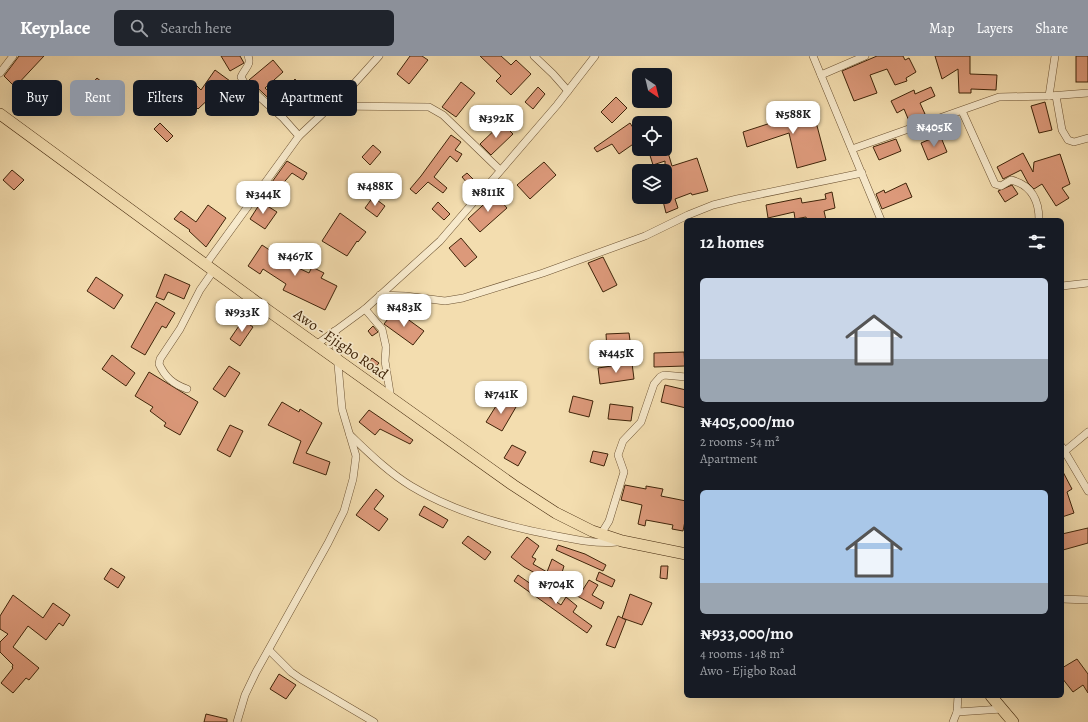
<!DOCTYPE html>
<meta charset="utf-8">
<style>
:root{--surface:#171b24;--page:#20242c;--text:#f1f3f6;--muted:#9ea1a6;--accent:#8c9099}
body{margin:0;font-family:Alegreya,serif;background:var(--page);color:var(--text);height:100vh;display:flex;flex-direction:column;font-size:15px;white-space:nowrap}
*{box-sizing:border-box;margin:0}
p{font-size:13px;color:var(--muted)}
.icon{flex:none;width:22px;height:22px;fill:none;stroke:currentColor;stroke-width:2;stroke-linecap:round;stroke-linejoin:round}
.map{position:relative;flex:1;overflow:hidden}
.sheet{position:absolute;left:684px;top:162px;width:380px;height:480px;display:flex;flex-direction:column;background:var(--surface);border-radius:6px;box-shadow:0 4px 16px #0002}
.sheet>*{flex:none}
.banner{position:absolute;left:12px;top:24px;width:380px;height:36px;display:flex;gap:8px}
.needle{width:26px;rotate:145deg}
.fabs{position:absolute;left:632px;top:12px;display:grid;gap:8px}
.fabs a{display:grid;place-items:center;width:40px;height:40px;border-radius:6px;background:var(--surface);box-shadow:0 4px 16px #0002;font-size:20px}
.price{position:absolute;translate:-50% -34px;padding:0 9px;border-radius:8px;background:#fff;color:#222;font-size:13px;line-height:26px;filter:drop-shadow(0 1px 2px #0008)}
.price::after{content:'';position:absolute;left:50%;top:24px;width:12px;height:9px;margin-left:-6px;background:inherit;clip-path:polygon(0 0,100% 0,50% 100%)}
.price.on{background:var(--accent);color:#fff}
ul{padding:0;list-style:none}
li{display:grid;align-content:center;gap:8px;height:212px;padding:0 16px}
li span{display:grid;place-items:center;height:124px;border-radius:6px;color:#555}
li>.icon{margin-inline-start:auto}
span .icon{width:72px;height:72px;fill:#fffc;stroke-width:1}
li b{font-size:17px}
h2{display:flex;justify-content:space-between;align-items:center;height:48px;padding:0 16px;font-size:17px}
.pill{padding:0 14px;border-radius:6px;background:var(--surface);box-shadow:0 4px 16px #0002;font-size:14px;line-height:36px}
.pill.on{background:var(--accent);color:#fff}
header{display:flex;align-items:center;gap:24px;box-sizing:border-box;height:56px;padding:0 20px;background:var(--accent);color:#fff}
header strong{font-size:19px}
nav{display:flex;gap:22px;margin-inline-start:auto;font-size:14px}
.search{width:280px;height:36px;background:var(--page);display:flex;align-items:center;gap:10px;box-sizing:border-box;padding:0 14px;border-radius:6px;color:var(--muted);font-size:15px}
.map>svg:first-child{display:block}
.building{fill:#dc997a;stroke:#3f2409}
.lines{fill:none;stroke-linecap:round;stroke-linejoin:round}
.street-casing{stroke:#6c5232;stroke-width:8}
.primary-casing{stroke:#3f2409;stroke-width:12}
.street{stroke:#f7e9cb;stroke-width:7}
.primary{stroke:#f3ddaf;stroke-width:11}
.labels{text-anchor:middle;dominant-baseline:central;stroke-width:3.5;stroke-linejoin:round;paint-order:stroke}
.street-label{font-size:15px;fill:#3f2409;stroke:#f7e9cb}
</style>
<header>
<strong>Keyplace</strong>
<div class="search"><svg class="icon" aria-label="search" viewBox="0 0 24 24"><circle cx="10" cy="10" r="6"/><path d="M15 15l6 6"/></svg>Search here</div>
<nav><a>Map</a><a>Layers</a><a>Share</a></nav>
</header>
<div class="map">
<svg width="1088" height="666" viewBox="0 0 1088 666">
<rect width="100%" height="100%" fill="#f3ddaf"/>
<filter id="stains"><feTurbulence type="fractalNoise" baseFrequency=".005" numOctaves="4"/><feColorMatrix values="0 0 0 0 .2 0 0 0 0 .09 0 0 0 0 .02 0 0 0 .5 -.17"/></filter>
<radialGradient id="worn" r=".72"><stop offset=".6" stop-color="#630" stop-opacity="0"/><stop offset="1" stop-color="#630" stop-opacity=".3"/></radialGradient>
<g class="building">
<polygon points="19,0 44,0 15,31 4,20"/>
<polygon points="221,0 240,0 244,7 230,15"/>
<polygon points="410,0 422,0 428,4 409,28 397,18"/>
<polygon points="480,0 501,0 511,9 516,4 531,18 511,39 496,25 501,20"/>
<polygon points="877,0 903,0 905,4 909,2 916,16 906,22 907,25 895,29 887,13 870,19 877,37 854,45 842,15"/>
<polygon points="935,0 970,0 970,18 997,19 996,34 971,33 971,37 959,37 958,13 942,23"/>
<rect x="1076" y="0" width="12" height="26"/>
<polygon points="273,4 283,16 265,32 276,42 295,23 315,45 302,58 287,44 279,52 249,24"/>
<polygon points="215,14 230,25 219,40 215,37 198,53 185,40 196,29 201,34"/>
<polygon points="97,22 115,37 108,45 90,30"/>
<polygon points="461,26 475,37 456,61 442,51"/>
<polygon points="538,31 545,38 533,53 525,46"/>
<polygon points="931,31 935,40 920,47 925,58 909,65 904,53 897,57 891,45 914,34 915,38"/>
<polygon points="616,41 627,52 612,67 601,56"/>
<polygon points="1045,46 1052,74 1039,77 1031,50"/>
<polygon points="811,47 826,104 797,112 789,77 747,91 743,76 780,64 778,58"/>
<polygon points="160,67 173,80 167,86 154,73"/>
<polygon points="502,67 513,78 491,99 480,88"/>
<polygon points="630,67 639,81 639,84 619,98 612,88 597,96 594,92"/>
<polygon points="451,79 461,86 455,94 462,98 457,106 450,100 434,121 447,132 443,137 428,126 416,138 410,133 421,120"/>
<polygon points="940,79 947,96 928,104 921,87"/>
<polygon points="896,83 901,95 879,104 873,91"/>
<polygon points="373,89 381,96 370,109 362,101"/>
<polygon points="648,93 667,93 672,110 697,102 708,135 692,139 691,137 675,143 678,152 666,157 662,141 665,141 665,105 653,109"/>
<polygon points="1023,97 1033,116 1034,106 1060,98 1070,128 1062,132 1069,142 1056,150 1042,128 1034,133 1028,127 1021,114 1003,123 997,111"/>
<polygon points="287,105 307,117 303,124 292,117 279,132 272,126"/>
<polygon points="544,106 556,119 530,143 517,129"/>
<polygon points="12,114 24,124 14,134 3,124"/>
<polygon points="467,117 473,123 468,128 462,121"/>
<polygon points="906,127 912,141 882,153 876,138 884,134 885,137"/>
<polygon points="1012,129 1018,138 1005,146 998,135"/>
<polygon points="832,136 835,152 824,155 826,164 807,164 806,161 795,163 794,156 768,162 766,149 801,142 802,147 826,143 825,138"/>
<polygon points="495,138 507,152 480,176 468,163"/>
<polygon points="373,141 385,150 377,161 365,152"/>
<polygon points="261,146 277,156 265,173 250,163"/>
<polygon points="438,146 450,158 444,164 432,153"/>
<polygon points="208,149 226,162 206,191 189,175 190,174 174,163 181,155 196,166"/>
<polygon points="340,157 366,176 358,186 357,185 347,200 322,185"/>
<polygon points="461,182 477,201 465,211 449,192"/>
<polygon points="262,189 277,199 280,194 294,203 290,208 309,217 312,211 324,217 321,222 337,230 325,254 283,234 286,228 263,213 260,218 248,210"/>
<polygon points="603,201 617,229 603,236 588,207"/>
<polygon points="165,218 190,229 184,243 168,236 164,244 156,241"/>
<polygon points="96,221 123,239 114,253 87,235"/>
<polygon points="156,246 175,257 166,272 162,270 145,299 131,291"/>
<polygon points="395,254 424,275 413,289 384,268"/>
<polygon points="243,264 253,271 240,290 230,283"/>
<polygon points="373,270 378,276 372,280 368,275"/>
<polygon points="629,277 631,292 607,294 606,278"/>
<polygon points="684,296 685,310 654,311 654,297"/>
<polygon points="112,299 135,317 126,330 102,313"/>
<polygon points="372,302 379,307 373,314 366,309"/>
<polygon points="632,307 634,323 600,328 598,312"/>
<polygon points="229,310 240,317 225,341 213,333"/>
<polygon points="149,316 198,346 180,379 164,370 166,367 150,355 153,351 135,340"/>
<polygon points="665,329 686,334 686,352 661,346"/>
<polygon points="573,340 593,345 589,361 569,356"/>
<polygon points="501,342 516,351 502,375 486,366"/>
<polygon points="282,346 299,356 300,353 322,367 306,397 330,406 326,419 293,407 301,385 268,369"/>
<polygon points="610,348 633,351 631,365 608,363"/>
<polygon points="369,354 413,384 410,388 380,373 375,379 359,366"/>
<polygon points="230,369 243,375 230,401 217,394"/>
<polygon points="512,389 526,396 518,410 504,402"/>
<polygon points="593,395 608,398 604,410 590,406"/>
<polygon points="1062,414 1072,433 1067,436 1074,457 1062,461"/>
<polygon points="625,429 646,433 646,430 663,433 661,440 686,445 686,460 683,475 672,473 673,469 646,464 645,470 638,468 642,449 621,444"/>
<polygon points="376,433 384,440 374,453 388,463 379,475 356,459"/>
<polygon points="424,450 448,464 443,472 419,459"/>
<polygon points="1088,472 1088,487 1063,494 1062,478"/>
<polygon points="468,480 491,496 485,504 462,487"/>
<polygon points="527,481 539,490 532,501 536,503 533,508 547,516 552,503 564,510 560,523 582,535 589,524 598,529 592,539 604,546 601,553 524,511 511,501"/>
<polygon points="558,489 585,498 606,509 603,515 556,494"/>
<polygon points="661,510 668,510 667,523 660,522"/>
<polygon points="111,512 125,521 118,532 104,523"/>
<polygon points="599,516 615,524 612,531 596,524"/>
<polygon points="518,519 561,549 566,541 577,550 573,556 592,570 587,577 514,525"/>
<polygon points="630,538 652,547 642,569 622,562"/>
<polygon points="13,539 43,562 53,547 70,559 63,570 59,567 46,584 28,570 13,591 39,612 29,624 26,622 13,637 1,627 13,612 12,611 13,609 0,596 0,586 8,578 0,573 0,560"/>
<polygon points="618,560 626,564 615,592 606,589"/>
<polygon points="1077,603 1088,618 1088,637 1083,629 1073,636 1062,622 1062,612"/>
<polygon points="279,618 296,629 286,643 270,633"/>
<polygon points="206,658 227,663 227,666 204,666"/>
</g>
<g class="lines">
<defs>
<g id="street">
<path d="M 248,0 C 252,9 244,13 241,21 L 245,28 L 283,62 L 299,80"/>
<polyline points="534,0 553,18 568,35"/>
<polyline points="813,0 881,164"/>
<polyline points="0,17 13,0"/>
<polyline points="821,19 865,0"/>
<polyline points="1049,40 1055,0"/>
<polyline points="1056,40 1062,74 1068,84 1074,86 1088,82"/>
<polyline points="332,50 429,51 443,59 500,114"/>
<path d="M 962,55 L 995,128 L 1001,130 L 1011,124 C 1031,129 1039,144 1039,164"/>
<polyline points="852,93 999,41 1049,40 1088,37"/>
<polyline points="206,208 299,80 352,30 379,0"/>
<polyline points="1062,230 1088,227"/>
<polyline points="380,239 406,240 445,245 463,242 543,217 645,180 688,159 713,149 737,143 862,117"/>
<polyline points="365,253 382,273 386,291 385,305 391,343"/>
<polyline points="316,289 365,253 440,185 557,49 595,0"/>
<path d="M 187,333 C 173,328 165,321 159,308 L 160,303 L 180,273 L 200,234 L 214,214"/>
<path d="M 350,379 C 369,397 388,416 411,430 C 454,456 508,471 557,480 C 577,484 597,488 617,486"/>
<polyline points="1062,391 1088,435"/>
<polyline points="1065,395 1088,376"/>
<polyline points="601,478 609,465 624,416 618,399 623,385 641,366 654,328 660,321 664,319 686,321"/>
<polyline points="1062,543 1088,544"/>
<polyline points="269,594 291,616 301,623 374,666"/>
<polyline points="957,656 1002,653"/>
<polyline points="237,666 245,639 256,616 328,487 344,455 353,423 356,400 342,353 335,275"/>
<polyline points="953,666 957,656 958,640"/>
</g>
<g id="primary">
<polyline points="0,58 266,253 513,429 556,457 592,475 622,485 686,498"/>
<polyline points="991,640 1013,666"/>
</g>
</defs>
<use href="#street" class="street-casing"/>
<use href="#primary" class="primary-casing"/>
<use href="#street" class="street"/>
<use href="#primary" class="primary"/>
</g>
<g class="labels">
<g class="street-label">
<text transform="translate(341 288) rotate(35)">Awo - Ejigbo Road</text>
</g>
</g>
<rect width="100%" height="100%" filter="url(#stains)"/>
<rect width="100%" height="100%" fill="url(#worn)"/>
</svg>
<div class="fabs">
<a><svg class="needle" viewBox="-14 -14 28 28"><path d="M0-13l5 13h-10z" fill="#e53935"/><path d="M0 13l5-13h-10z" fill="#9ea1a6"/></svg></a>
<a><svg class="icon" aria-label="locate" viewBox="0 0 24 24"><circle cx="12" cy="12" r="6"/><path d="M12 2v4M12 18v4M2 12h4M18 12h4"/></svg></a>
<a><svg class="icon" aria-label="layers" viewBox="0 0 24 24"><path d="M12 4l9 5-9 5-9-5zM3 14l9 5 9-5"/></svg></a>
</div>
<b class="price" style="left:793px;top:79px">₦588K</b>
<b class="price" style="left:496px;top:83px">₦392K</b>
<b class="price on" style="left:934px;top:92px">₦405K</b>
<b class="price" style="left:375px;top:151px">₦488K</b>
<b class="price" style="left:488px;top:157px">₦811K</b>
<b class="price" style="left:263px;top:159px">₦344K</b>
<b class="price" style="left:295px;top:221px">₦467K</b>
<b class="price" style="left:404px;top:272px">₦483K</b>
<b class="price" style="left:242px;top:277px">₦933K</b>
<b class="price" style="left:616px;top:318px">₦445K</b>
<b class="price" style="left:501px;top:359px">₦741K</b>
<b class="price" style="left:556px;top:549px">₦704K</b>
<div class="banner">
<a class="pill">Buy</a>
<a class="pill on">Rent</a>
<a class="pill">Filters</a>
<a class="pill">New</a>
<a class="pill">Apartment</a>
</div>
<section class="sheet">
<h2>12 homes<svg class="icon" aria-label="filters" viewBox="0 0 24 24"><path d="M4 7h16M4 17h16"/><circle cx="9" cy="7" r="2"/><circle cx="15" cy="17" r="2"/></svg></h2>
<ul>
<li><span style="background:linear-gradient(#c9d6e8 65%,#9aa5b1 0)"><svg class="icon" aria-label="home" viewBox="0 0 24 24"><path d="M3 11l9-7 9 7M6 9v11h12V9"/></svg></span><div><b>₦405,000/mo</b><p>2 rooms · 54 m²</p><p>Apartment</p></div></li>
<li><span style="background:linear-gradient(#a9c7e8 75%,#9aa5b1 0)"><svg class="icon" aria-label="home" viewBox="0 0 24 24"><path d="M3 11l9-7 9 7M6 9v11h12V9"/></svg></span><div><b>₦933,000/mo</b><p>4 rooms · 148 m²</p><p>Awo - Ejigbo Road</p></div></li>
</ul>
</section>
</div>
